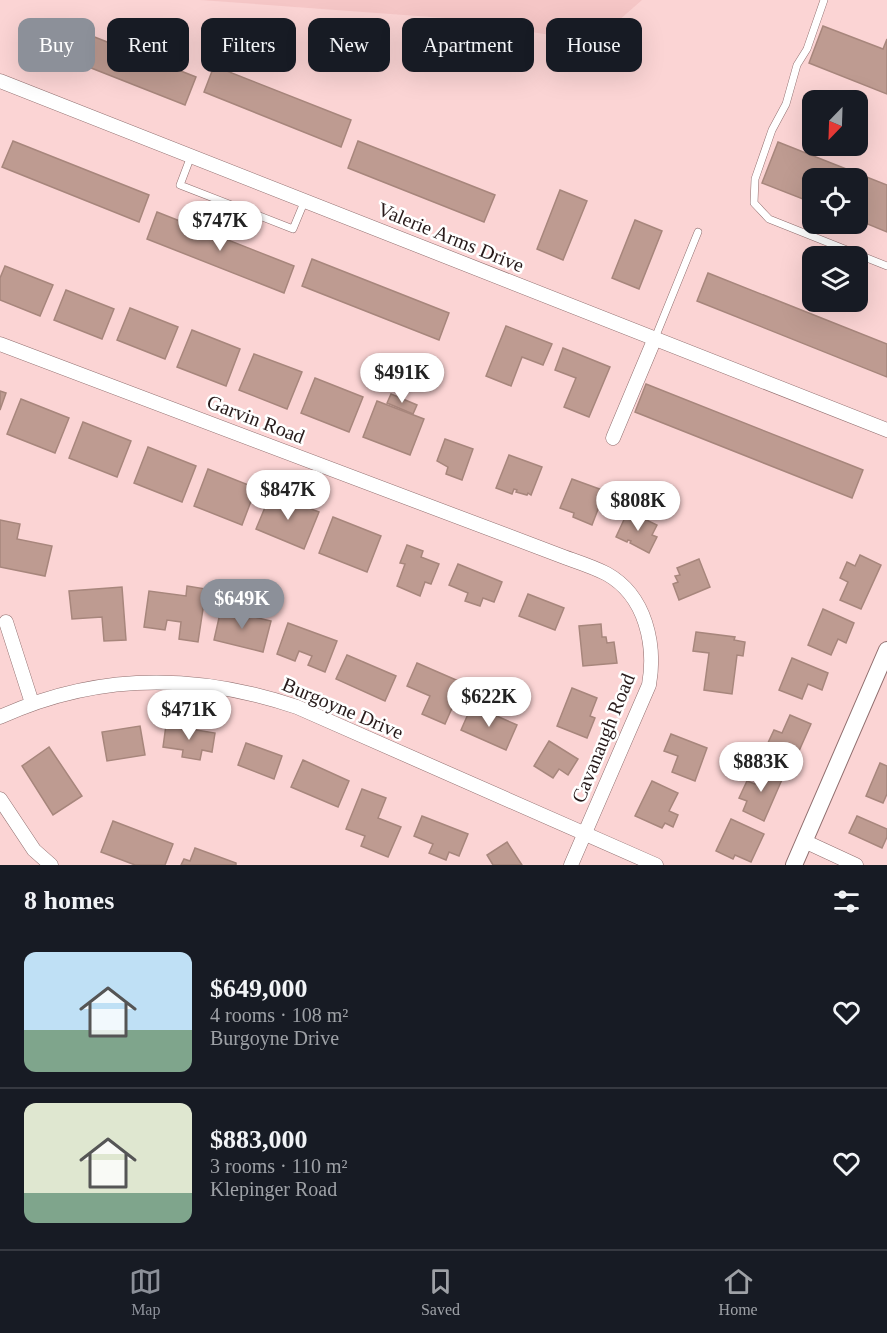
<!DOCTYPE html>
<meta charset="utf-8">
<style>
:root{--surface:#171b24;--page:#242831;--text:#f1f3f6;--muted:#9ea1a6;--line:#363941;--accent:#8c9099}
body{margin:0;font-family:Georgia,serif;background:var(--page);color:var(--text);height:100vh;display:flex;flex-direction:column;font-size:22px;white-space:nowrap}
*{box-sizing:border-box;margin:0}
p{font-size:20px;color:var(--muted)}
.icon{flex:none;width:33px;height:33px;fill:none;stroke:currentColor;stroke-width:2;stroke-linecap:round;stroke-linejoin:round}
.map{position:relative;height:865px;overflow:hidden}
.details{display:flex;flex-direction:column;background:var(--surface);flex:1}
.details>*{flex:none}
.guide{position:absolute;left:18px;top:18px;width:852px;height:54px;display:flex;gap:12px}
.needle{width:39px;rotate:203deg}
.controls{position:absolute;left:802px;top:90px;display:grid;gap:12px}
.controls a{display:grid;place-items:center;width:66px;height:66px;border-radius:12px;background:var(--surface);box-shadow:0 6px 24px #0002;font-size:30px}
.price{position:absolute;translate:-50% -51px;padding:0 14px;border-radius:21px;background:#fff;color:#222;font-size:20px;line-height:39px;filter:drop-shadow(0 2px 3px #0008)}
.price::after{content:'';position:absolute;left:50%;top:36px;width:18px;height:14px;margin-left:-9px;background:inherit;clip-path:polygon(0 0,100% 0,50% 100%)}
.price.on{background:var(--accent);color:#fff}
ul{padding:0;list-style:none}
li{display:flex;align-items:center;gap:18px;height:150px;padding:0 24px}
li+li{border-top:2px solid var(--line)}
li span{display:grid;place-items:center;flex:none;width:168px;height:120px;border-radius:12px;color:#555}
li>.icon{margin-inline-start:auto}
span .icon{width:72px;height:72px;fill:#fffc;stroke-width:1}
li b{font-size:26px}
h2{display:flex;justify-content:space-between;align-items:center;height:72px;padding:0 24px;font-size:26px}
.tag{padding:0 21px;border-radius:12px;background:var(--surface);box-shadow:0 6px 24px #0002;font-size:21px;line-height:54px}
.tag.on{background:var(--accent);color:#fff}
.tab-bar{display:flex;justify-content:space-around;align-items:center;height:84px;border-top:2px solid var(--line);background:var(--surface);font-size:16px;color:var(--muted)}
.tab-bar a{display:grid;justify-items:center;gap:3px}
.tab-bar .on{color:var(--accent)}
.map>svg:first-child{display:block}
.built{fill:#f5c6c6}
.building{fill:#be9b91;stroke:#a7867c;stroke-width:1.5}
.lines{fill:none;stroke-linecap:round;stroke-linejoin:round}
.service-casing{stroke:#906e6e;stroke-width:8}
.minor-casing{stroke:#906e6e;stroke-width:15}
.tertiary-casing{stroke:#906e6e;stroke-width:18}
.service{stroke:#fff;stroke-width:7}
.minor{stroke:#fff;stroke-width:14}
.tertiary{stroke:#fff;stroke-width:16}
.labels{text-anchor:middle;dominant-baseline:central;stroke-width:5;stroke-linejoin:round;paint-order:stroke}
.street-label{font-size:20px;fill:#271a1a;stroke:#fff}
</style>
<div class="map">
<svg width="887" height="865" viewBox="0 0 887 865">
<rect width="100%" height="100%" fill="#fbd4d4"/>
<polygon class="built" points="200,0 642,0 594,42 445,18"/>
<g class="building">
<polygon points="59,23 196,77 185,105 48,51"/>
<polygon points="823,26 883,49 887,39 887,94 809,63"/>
<polygon points="214,66 351,120 341,147 204,92"/>
<polygon points="13,141 149,195 139,222 2,167"/>
<polygon points="358,141 495,195 484,222 348,168"/>
<polygon points="778,142 887,185 887,232 858,220 858,178 813,178 813,203 762,183"/>
<polygon points="560,190 587,201 563,260 537,249"/>
<polygon points="157,212 294,266 284,293 147,239"/>
<polygon points="635,220 662,231 639,289 612,278"/>
<polygon points="312,259 449,313 439,340 302,286"/>
<polygon points="5,266 53,285 40,316 0,300 0,278"/>
<polygon points="708,273 887,344 887,377 697,301"/>
<polygon points="66,290 114,309 102,339 54,320"/>
<polygon points="130,308 178,327 165,359 117,340"/>
<polygon points="506,326 552,344 543,365 522,357 511,386 486,376"/>
<polygon points="192,330 240,349 226,386 177,367"/>
<polygon points="563,348 610,367 589,417 564,407 576,378 555,370"/>
<polygon points="254,354 302,372 287,409 239,390"/>
<polygon points="315,378 363,397 349,432 301,413"/>
<polygon points="646,384 863,470 852,498 635,412"/>
<polygon points="0,391 6,393 0,410"/>
<polygon points="391,394 417,405 413,414 387,403"/>
<polygon points="21,399 69,418 55,453 7,434"/>
<polygon points="377,401 424,419 410,455 363,437"/>
<polygon points="83,422 131,441 117,477 69,458"/>
<polygon points="445,439 473,449 462,480 446,474 448,467 437,461"/>
<polygon points="148,447 196,466 182,502 134,483"/>
<polygon points="509,455 542,467 531,495 528,493 527,495 516,492 517,490 514,489 512,494 496,488"/>
<polygon points="208,469 256,488 242,525 194,506"/>
<polygon points="572,479 605,491 592,525 573,517 574,513 560,508"/>
<polygon points="271,493 319,512 304,549 256,529"/>
<polygon points="628,511 657,525 652,535 657,537 649,553 630,543 631,541 628,540 627,542 616,537"/>
<polygon points="333,517 381,536 367,572 319,553"/>
<polygon points="0,520 20,524 17,539 52,546 45,576 0,567"/>
<polygon points="407,545 423,551 421,557 439,564 431,584 425,582 420,596 397,586 405,564 400,563"/>
<polygon points="860,555 881,565 861,609 840,600 848,582 840,578 847,562 855,566"/>
<polygon points="699,559 710,587 679,600 673,584 678,582 675,576 680,575 677,568"/>
<polygon points="458,564 502,582 494,602 483,598 480,606 465,601 468,593 449,585"/>
<polygon points="187,586 206,589 198,642 179,639 181,622 167,620 165,630 144,627 149,591 186,596"/>
<polygon points="122,587 126,640 104,641 102,617 72,619 69,591"/>
<polygon points="528,594 564,608 555,630 519,616"/>
<polygon points="221,609 271,621 263,652 214,640"/>
<polygon points="823,609 854,623 846,643 838,639 831,655 808,645"/>
<polygon points="288,623 337,641 325,672 308,665 312,656 299,651 295,661 277,654"/>
<polygon points="601,624 602,637 606,637 607,643 614,642 617,663 583,666 579,626"/>
<polygon points="696,632 735,637 734,640 745,642 743,656 737,655 732,694 704,690 709,653 693,651"/>
<polygon points="347,655 396,676 385,701 336,679"/>
<polygon points="792,658 828,673 822,690 808,684 802,699 779,690"/>
<polygon points="417,663 463,683 445,724 422,714 430,696 407,686"/>
<polygon points="572,688 597,698 590,716 595,718 587,738 557,726"/>
<polygon points="472,705 517,725 506,750 461,730"/>
<polygon points="790,715 811,724 791,769 770,760 774,750 766,747 774,730 782,733"/>
<polygon points="166,725 215,733 212,752 202,750 200,760 182,757 183,750 163,747"/>
<polygon points="140,726 145,755 107,761 102,732"/>
<polygon points="671,734 707,748 695,781 672,772 678,756 664,751"/>
<polygon points="549,741 578,759 568,775 559,769 553,778 534,766"/>
<polygon points="246,743 282,756 274,779 238,765"/>
<polygon points="49,747 82,796 53,815 22,766"/>
<polygon points="303,760 349,781 338,807 291,787"/>
<polygon points="880,763 887,766 887,794 883,803 866,796"/>
<polygon points="763,766 784,775 764,821 743,811 747,801 739,798 747,781 755,784"/>
<polygon points="652,781 678,793 669,811 678,815 673,827 665,823 662,828 635,816"/>
<polygon points="362,789 386,798 378,818 401,827 388,857 361,846 365,836 346,829"/>
<polygon points="422,816 468,834 459,856 449,852 446,860 429,853 433,844 414,836"/>
<polygon points="857,816 887,829 887,837 882,848 849,833"/>
<polygon points="731,819 764,834 751,862 735,855 733,859 716,851"/>
<polygon points="113,821 173,844 165,865 135,865 101,852"/>
<polygon points="507,842 522,865 493,865 487,855"/>
<polygon points="195,848 236,863 236,865 181,865 184,859 190,861"/>
</g>
<g class="lines">
<defs>
<g id="service">
<polyline points="824,0 807,49 797,65 786,104 772,130 755,179 754,203 769,219 887,266"/>
<polyline points="191,156 180,185 293,229 305,200"/>
<polyline points="655,338 698,232"/>
</g>
<g id="minor">
<polyline points="0,81 887,430"/>
<path d="M 0,344 L 564,557 C 578,562 594,567 607,574 C 646,596 656,645 649,685 L 571,865"/>
<polyline points="613,438 655,338"/>
<polyline points="6,622 32,703"/>
<path d="M 0,717 C 98,672 197,673 297,707 L 656,865"/>
<polyline points="0,799 34,850 51,865"/>
<polyline points="804,841 856,865"/>
</g>
<polyline id="tertiary" points="794,865 887,650"/>
</defs>
<use href="#service" class="service-casing"/>
<use href="#minor" class="minor-casing"/>
<use href="#tertiary" class="tertiary-casing"/>
<use href="#service" class="service"/>
<use href="#minor" class="minor"/>
<use href="#tertiary" class="tertiary"/>
</g>
<g class="labels">
<g class="street-label">
<text transform="translate(451 237) rotate(22)">Valerie Arms Drive</text>
<text transform="translate(256 419) rotate(21)">Garvin Road</text>
<text transform="translate(343 708) rotate(23)">Burgoyne Drive</text>
<text transform="translate(603 738) rotate(-68)">Cavanaugh Road</text>
</g>
</g>
</svg>
<div class="controls">
<a><svg class="needle" viewBox="-14 -14 28 28"><path d="M0-13l5 13h-10z" fill="#e53935"/><path d="M0 13l5-13h-10z" fill="#9ea1a6"/></svg></a>
<a><svg class="icon" aria-label="locate" viewBox="0 0 24 24"><circle cx="12" cy="12" r="6"/><path d="M12 2v4M12 18v4M2 12h4M18 12h4"/></svg></a>
<a><svg class="icon" aria-label="layers" viewBox="0 0 24 24"><path d="M12 4l9 5-9 5-9-5zM3 14l9 5 9-5"/></svg></a>
</div>
<b class="price" style="left:220px;top:252px">$747K</b>
<b class="price" style="left:402px;top:404px">$491K</b>
<b class="price" style="left:288px;top:521px">$847K</b>
<b class="price" style="left:638px;top:532px">$808K</b>
<b class="price on" style="left:242px;top:630px">$649K</b>
<b class="price" style="left:489px;top:728px">$622K</b>
<b class="price" style="left:189px;top:741px">$471K</b>
<b class="price" style="left:761px;top:793px">$883K</b>
<div class="guide">
<a class="tag on">Buy</a>
<a class="tag">Rent</a>
<a class="tag">Filters</a>
<a class="tag">New</a>
<a class="tag">Apartment</a>
<a class="tag">House</a>
</div>
</div>
<section class="details">
<h2>8 homes<svg class="icon" aria-label="filters" viewBox="0 0 24 24"><path d="M4 7h16M4 17h16"/><circle cx="9" cy="7" r="2"/><circle cx="15" cy="17" r="2"/></svg></h2>
<ul>
<li><span style="background:linear-gradient(#bfe0f5 65%,#7fa58c 0)"><svg class="icon" aria-label="home" viewBox="0 0 24 24"><path d="M3 11l9-7 9 7M6 9v11h12V9"/></svg></span><div><b>$649,000</b><p>4 rooms · 108 m²</p><p>Burgoyne Drive</p></div><svg class="icon" aria-label="heart" viewBox="0 0 24 24"><path d="M12 20l-8-8c-3-5 5-10 8-4 3-6 11-1 8 4z"/></svg></li>
<li><span style="background:linear-gradient(#dfe7d0 75%,#7fa58c 0)"><svg class="icon" aria-label="home" viewBox="0 0 24 24"><path d="M3 11l9-7 9 7M6 9v11h12V9"/></svg></span><div><b>$883,000</b><p>3 rooms · 110 m²</p><p>Klepinger Road</p></div><svg class="icon" aria-label="heart" viewBox="0 0 24 24"><path d="M12 20l-8-8c-3-5 5-10 8-4 3-6 11-1 8 4z"/></svg></li>
</ul>
</section>
<nav class="tab-bar">
<a class="on"><svg class="icon" aria-label="map" viewBox="0 0 24 24"><path d="M3 6l6-2 6 2 6-2v14l-6 2-6-2-6 2zM9 4v14M15 6v14"/></svg>Map</a>
<a><svg class="icon" aria-label="saved" viewBox="0 0 24 24"><path d="M7 4h10v16l-5-4-5 4z"/></svg>Saved</a>
<a><svg class="icon" aria-label="home" viewBox="0 0 24 24"><path d="M3 11l9-7 9 7M6 9v11h12V9"/></svg>Home</a>
</nav>
